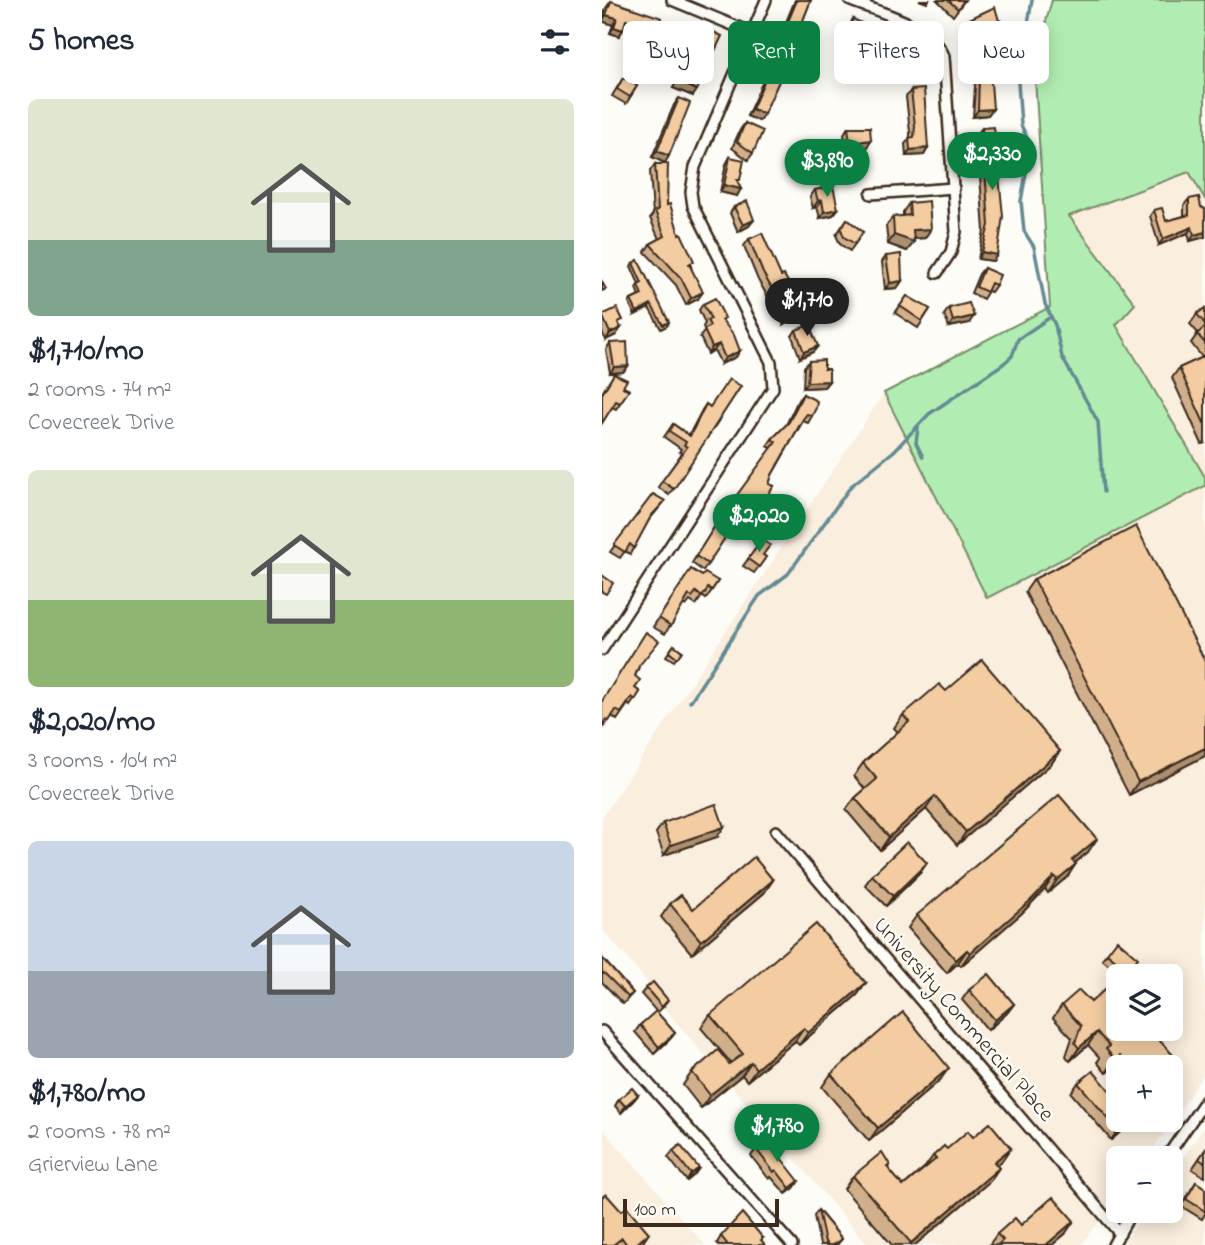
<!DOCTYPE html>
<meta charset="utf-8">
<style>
:root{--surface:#fff;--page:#f6f6f7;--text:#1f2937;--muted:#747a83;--accent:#0b8043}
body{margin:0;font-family:"Indie Flower",sans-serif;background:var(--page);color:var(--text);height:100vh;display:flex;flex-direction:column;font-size:26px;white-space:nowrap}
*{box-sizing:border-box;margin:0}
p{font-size:23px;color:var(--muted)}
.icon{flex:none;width:38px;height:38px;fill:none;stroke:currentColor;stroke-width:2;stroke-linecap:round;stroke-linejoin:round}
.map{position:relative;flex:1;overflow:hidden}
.sheet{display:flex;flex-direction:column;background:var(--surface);width:602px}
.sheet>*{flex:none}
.top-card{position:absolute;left:21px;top:21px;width:476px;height:63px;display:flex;gap:14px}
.controls{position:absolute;left:504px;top:964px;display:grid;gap:14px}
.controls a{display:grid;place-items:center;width:77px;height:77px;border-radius:10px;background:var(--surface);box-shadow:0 4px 18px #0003;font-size:35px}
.scale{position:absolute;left:21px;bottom:18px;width:156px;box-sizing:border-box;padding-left:7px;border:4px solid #3b2a1e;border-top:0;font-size:19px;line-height:24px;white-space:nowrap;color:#3b2a1e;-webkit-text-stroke:5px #fdfcf7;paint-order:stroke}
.price{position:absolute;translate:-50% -60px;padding:0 16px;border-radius:24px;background:var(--accent);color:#fff;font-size:23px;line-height:46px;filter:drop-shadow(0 2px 4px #0008)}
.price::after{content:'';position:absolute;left:50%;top:42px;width:21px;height:16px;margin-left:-10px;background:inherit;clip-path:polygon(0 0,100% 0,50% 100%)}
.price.selected{background:#222;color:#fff}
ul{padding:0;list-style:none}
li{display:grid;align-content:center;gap:14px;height:371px;padding:0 28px}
li span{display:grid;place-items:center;height:217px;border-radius:10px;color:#555}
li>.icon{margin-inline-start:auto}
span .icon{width:126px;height:126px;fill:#fffc;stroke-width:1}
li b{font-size:30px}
h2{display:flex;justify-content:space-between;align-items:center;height:84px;padding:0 28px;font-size:30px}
.tag{padding:0 24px;border-radius:10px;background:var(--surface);box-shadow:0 4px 18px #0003;font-size:24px;line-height:63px}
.tag.selected{background:var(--accent);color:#fff}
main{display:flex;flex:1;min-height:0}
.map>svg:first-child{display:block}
.built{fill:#faeede;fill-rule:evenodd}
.green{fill:#b1edb2;stroke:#768c68;stroke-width:2}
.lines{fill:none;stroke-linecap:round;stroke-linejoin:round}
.stream{stroke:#648b92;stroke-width:3.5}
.minor-casing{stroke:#3b2a1e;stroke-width:14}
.minor{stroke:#fdfcf7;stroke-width:9}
.wall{fill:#d1af8b;stroke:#3b2a1e;stroke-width:2}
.shaded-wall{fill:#aa8f71;stroke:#3b2a1e;stroke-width:2}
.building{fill:#f3cca2;stroke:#3b2a1e;stroke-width:2}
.labels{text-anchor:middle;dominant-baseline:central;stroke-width:5;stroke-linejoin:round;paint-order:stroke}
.street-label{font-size:23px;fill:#3b2a1e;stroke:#fdfcf7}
</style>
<main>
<section class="sheet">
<h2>5 homes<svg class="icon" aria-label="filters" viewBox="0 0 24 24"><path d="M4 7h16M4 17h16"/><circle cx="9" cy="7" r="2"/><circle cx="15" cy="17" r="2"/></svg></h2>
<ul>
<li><span style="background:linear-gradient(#dfe7d0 65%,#7fa58c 0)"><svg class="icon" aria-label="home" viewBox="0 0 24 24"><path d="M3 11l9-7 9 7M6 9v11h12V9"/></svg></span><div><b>$1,710/mo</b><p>2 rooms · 74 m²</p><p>Covecreek Drive</p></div></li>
<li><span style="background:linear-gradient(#dfe7d0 60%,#8fb573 0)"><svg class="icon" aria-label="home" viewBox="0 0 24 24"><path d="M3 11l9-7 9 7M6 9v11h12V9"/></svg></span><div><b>$2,020/mo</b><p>3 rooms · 104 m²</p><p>Covecreek Drive</p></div></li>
<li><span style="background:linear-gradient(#c9d6e8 60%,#9aa5b1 0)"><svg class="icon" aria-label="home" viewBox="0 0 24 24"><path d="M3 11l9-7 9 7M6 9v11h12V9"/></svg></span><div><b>$1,780/mo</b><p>2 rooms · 78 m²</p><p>Grierview Lane</p></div></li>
</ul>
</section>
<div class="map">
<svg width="603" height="1245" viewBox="0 0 603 1245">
<rect width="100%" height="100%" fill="#fdfcf7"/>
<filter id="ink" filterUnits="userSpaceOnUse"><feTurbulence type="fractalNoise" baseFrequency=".0143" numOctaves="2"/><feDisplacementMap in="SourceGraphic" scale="14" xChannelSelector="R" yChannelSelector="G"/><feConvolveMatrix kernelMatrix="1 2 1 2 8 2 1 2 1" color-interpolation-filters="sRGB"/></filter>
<g filter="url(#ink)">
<g class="built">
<polygon points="587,172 603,199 603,477 514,325 467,215"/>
<path d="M 282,393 L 385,598 L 603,486 L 603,1072 L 545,1158 L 516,1158 L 516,1199 L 478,1245 L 266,1245 L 52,996 L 55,993 L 0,929 L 0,818 ZM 516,976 L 569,976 L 569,1029 L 516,1029 ZM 516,1068 L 569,1068 L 569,1120 L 516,1120 Z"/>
<polygon points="603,1125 603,1245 521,1245 544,1211 569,1211 569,1175"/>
<polygon points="0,1128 103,1245 0,1245"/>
</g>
<polygon class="green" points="450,0 603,0 603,199 587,172 467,216 533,304 514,325 603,477 603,486 385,598 282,393 448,307 432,64"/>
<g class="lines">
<g class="stream">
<polyline points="430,0 416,83 419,125 429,146 419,201 422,231 432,247 443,304 453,325 460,357 496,422 501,492"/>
<polyline points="316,427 314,443 321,457"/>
<polyline points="88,702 157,596 186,574 249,486 292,451 327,414 401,364 410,356 416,339 447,318"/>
</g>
<defs>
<g id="minor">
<polyline points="70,0 150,33"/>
<path d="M 247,0 C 277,13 329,23 342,56 L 354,232 L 349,252 L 335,273"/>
<polyline points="269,194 352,188"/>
<polyline points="0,650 171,388 169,362 91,206 89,192 93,167 164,0"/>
<polyline points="174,831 518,1234"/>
<polyline points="0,1031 190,1245"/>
<polyline points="564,1158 603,1101"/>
<polyline points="511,1245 530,1211"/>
</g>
</defs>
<use href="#minor" class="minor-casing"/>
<use href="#minor" class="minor"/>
</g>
<g class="wall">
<polygon points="193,0 209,0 190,48 185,55 173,49"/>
<polygon points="335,0 363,0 351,16"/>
<polygon points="9,1 54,31 50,37 22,28 17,36 8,33 11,25 0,21 4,8"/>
<polygon points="251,19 265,45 261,51 241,38"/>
<polygon points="365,20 397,21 392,28 383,32 379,41 366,46 360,27"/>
<polygon points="105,29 110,57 106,64 105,63 91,96 71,88 86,65 81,63 87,48 91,42 96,44"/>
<polygon points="294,50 315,73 304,80 289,57"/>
<polygon points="374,56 386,115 371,117 373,86 369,63"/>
<polygon points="170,63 162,114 157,121 145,116 166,70"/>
<polygon points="21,78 35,86 24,104 10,96"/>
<polygon points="309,90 326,148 322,155 304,156 303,144 308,138 308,132 304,97"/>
<polygon points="77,98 63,163 50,157 72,105"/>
<polygon points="143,123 151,153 146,160 130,148 138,130"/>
<polygon points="246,127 265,147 244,149 242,134"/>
<polygon points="380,128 395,255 391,261 376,259 382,231 375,134"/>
<polygon points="212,150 219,154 243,153 224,182 200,168"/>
<polygon points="128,157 135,196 118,192 124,164"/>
<polygon points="53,164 65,205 89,266 96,299 84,305 74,285 43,252 48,244 57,239 48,218 51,214 48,171"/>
<polygon points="213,190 236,209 231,215 218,218 215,207 211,208 208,197"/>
<polygon points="587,199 603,209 603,237 588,241 586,233 557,245 548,216 552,210 564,221 582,216 582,205"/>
<polygon points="307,203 323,238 311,239 312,242 305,251 286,244 284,226 291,217 301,216 301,212"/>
<polygon points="132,207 147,226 136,232 128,213"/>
<polygon points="245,219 261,232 248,251 238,244 234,235"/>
<polygon points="147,239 179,276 196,312 192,318 182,324 156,280 142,246"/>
<polygon points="284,256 300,281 295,288 283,289 280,262"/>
<polygon points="31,263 67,322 65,326 59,329 47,308 33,315 27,303 29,300 37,296 34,288 37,284 29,266"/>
<polygon points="382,268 394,285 389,292 386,291 381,299 369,293 377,274"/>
<polygon points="305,296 328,309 316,328 293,313"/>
<polygon points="101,304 121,321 134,357 119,364 112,350 106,354 98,337 103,330 101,327 103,323 97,310"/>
<polygon points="347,308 367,323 347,327 342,315"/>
<polygon points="603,308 603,354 600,357 589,343 596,333 588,324 595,314"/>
<polygon points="0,315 14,335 4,340 0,332"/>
<polygon points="194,330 216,346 211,352 198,358 190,336"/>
<polygon points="8,343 26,366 21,372 8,373 4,350"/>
<polygon points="603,356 603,443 600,444 570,378 577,368"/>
<polygon points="207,361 222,369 227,381 222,387 201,388 202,367"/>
<polygon points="12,374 21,387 27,390 14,409 10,407 0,423 0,393"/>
<polygon points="139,386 67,495 56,487 80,453 77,452 79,449 62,437 71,424 87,435 100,410 104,404 108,407"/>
<polygon points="201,394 210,416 206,423 201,421 170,475 167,484 172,486 152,514 146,511 143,516 139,513 101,571 90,563 116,521 129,507 128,506 170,448 165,446 170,439 184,425 196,400"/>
<polygon points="51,494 63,501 47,520 28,554 23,551 18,558 8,552"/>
<polygon points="160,540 161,555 164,557 152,573 141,566"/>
<polygon points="89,569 100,576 116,581 104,599 100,596 94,605 88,601 84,606 81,604 63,634 51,627"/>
<polygon points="432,579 603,661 603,756 527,795 423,592"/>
<polygon points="72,645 80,651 72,661 64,656"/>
<polygon points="37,667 33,676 33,688 38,692 28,706 26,704 15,720 10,716 2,727 0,726"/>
<polygon points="344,691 458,751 449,764 355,845 324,809 278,850 244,810 253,798 263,789 252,776 261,763 296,732 292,728 301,715"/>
<polygon points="61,823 115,837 62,855 54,833"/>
<polygon points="486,852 473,863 465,877 446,893 443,889 420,913 359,966 356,963 345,973 306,928 315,915"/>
<polygon points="318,873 284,906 263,885 270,875"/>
<polygon points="171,880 162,893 90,954 59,917 68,904 91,909"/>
<polygon points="505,953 531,964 523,974 519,975 500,959"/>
<polygon points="0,958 31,993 21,1004 0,982"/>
<polygon points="264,983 255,995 197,1045 193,1041 145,1081 140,1075 99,1108 81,1085 90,1072 127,1064 129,1063 99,1028 108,1015"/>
<polygon points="44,988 62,1006 55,1013 73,1033 68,1039 52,1054 33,1032 38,1025 55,1012 39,994"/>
<polygon points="367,990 412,1004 405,1013 386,1030 360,1000"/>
<polygon points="489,1002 516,1029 571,1055 562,1068 516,1068 516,1077 509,1069 504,1073 495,1062 498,1058 486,1045 468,1061 464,1056 470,1038 451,1018 460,1005"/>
<polygon points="229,1074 338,1080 267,1141 220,1087"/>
<polygon points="476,1083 516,1120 529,1120 524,1127 509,1140 469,1093"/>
<polygon points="36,1095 31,1101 19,1113 13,1106 17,1099"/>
<polygon points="371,1137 409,1148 400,1161 395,1165 388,1181 313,1245 290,1245 242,1189 251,1176 288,1165 285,1168 301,1186 323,1167 331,1156"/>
<polygon points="154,1149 197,1181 192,1188 184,1194 169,1177 167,1179 149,1156"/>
<polygon points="603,1150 603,1177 590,1169"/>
<polygon points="71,1151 97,1168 92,1175 85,1181 66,1157"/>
<polygon points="594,1182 603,1188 603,1214 600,1219 579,1206"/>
<polygon points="216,1210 240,1239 235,1245 218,1245 212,1216"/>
<polygon points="19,1211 47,1233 39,1245 0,1245"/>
<polygon points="419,1225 463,1234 450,1245 387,1245 395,1234"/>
<polygon points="119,1236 161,1238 159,1240 163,1245 117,1245 115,1243"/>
</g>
<g class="shaded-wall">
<polygon points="317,0 327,0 325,3"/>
<polygon points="4,15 15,18 11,25 0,21"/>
<polygon points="24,20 54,31 50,37 20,27"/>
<polygon points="397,21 392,28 376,35 381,28"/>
<polygon points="12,27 21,30 17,36 8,33"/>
<polygon points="384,35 379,41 366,46 371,40"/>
<polygon points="177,43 190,48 185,55 173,49"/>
<polygon points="85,57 90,59 86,65 81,63"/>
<polygon points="319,67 315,73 304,80 309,73"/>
<polygon points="75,81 95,90 91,96 71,88"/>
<polygon points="150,109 162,114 157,121 145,116"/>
<polygon points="391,109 386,115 371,117 376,110"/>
<polygon points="269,140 265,147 244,149 248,143"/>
<polygon points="326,148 322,155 304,156 308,150"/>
<polygon points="55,151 67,156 63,163 50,157"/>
<polygon points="122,185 139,189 135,196 118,192"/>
<polygon points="220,200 215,207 211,208 216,201"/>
<polygon points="236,209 231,215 218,218 222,212"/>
<polygon points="152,220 147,226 136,232 141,225"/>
<polygon points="590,227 586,233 557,245 561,239"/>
<polygon points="329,229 323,238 305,239 312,242 305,251 286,244 292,235 311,230"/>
<polygon points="603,232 603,237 588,241 592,235"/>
<polygon points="380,252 395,255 391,261 376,259"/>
<polygon points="300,281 295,288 283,289 288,283"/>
<polygon points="101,292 96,299 84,305 89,298"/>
<polygon points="49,304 47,308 33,315 35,312"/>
<polygon points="196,312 192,318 182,324 186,317"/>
<polygon points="372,316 367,323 347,327 351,321"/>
<polygon points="19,328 14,335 4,340 8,333"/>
<polygon points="117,344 112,350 106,354 110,347"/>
<polygon points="216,346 211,352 198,358 202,352"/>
<polygon points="138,351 134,357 119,364 123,358"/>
<polygon points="26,366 21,372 8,373 12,367"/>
<polygon points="227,381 222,387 201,388 205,382"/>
<polygon points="603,748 603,756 527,795 536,782"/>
<polygon points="458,751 449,764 355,845 364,832"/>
<polygon points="333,796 324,809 278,850 287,837"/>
<polygon points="122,827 115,837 62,855 69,845"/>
<polygon points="495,839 486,852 461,873 470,860"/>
<polygon points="325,863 318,873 284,906 291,896"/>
<polygon points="474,864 465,877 446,893 455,880"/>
<polygon points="452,876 443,889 420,913 359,966 368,953"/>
<polygon points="171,880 162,893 90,954 99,941"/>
<polygon points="365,950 356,963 345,973 354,960"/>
<polygon points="264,983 255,995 197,1045 206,1033"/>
<polygon points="412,1004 405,1013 386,1030 393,1020"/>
<polygon points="202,1028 193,1041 145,1081 154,1069"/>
<polygon points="495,1032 486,1045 468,1061 477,1048"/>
<polygon points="73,1033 68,1039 52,1054 57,1047"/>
<polygon points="571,1055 562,1068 556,1068"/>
<polygon points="518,1056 509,1069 504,1073 513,1060"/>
<polygon points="149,1062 140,1075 99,1108 108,1095"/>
<polygon points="347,1068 338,1080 267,1141 276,1128"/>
<polygon points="36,1095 31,1101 19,1113 23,1106"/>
<polygon points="527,1120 529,1120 524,1127 509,1140 516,1130"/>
<polygon points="409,1148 400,1161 383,1175 392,1162"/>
<polygon points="97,1168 92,1175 85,1181 89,1174"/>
<polygon points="397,1168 388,1181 313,1245 307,1245"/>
<polygon points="197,1181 192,1188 184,1194 188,1188"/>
<polygon points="472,1221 463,1234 450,1245 444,1245"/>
<polygon points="47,1233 39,1245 33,1245"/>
</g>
<g class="building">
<polygon points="195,0 209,0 190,48 177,43"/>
<polygon points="346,0 362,0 356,9"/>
<polygon points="9,1 60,18 54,31 24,20 21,30 12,27 15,18 4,15"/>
<polygon points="393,7 397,21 381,28 384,35 371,40 365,20"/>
<polygon points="251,19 272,29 265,45 245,31"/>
<polygon points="105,29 120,36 110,57 106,55 103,74 95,90 75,81 90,59 85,57 91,42 97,45"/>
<polygon points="306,43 319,67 309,73 294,50"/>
<polygon points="387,55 391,109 376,110 377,79 374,56"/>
<polygon points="170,63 183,68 162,114 150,109"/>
<polygon points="21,78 35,86 28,97 15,89"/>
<polygon points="322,89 326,148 308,150 307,138 312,137 313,126 309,90"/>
<polygon points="77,98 88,103 67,156 55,151"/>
<polygon points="143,123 161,131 151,153 135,142"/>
<polygon points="246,127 268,127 269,140 248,143"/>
<polygon points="392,127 401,216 395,255 380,252 387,225 380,128"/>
<polygon points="227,142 243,153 228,176 205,162 212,150 219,154"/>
<polygon points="128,157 142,160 138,180 135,180 139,189 122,185"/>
<polygon points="53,164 66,164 65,205 68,204 77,234 79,233 92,261 87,264 101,292 89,298 79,278 48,244 63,236 53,211 56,210"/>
<polygon points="231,186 236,209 222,212 220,200 216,201 213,190"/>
<polygon points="597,197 599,207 603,209 603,232 592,235 590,227 561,239 552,210 560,208 564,221 587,215 587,199"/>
<polygon points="145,201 152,220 141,225 132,207"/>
<polygon points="327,201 329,229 311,230 312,242 292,235 291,217 308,215 307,203"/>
<polygon points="245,219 261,232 253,244 242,237 239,229"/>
<polygon points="160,233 179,276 182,275 198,303 193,306 196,312 186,317 161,273 147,239"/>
<polygon points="299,254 300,281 288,283 284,256"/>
<polygon points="36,260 67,322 61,325 49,304 35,312 29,300 40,295 36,285 40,283 31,263"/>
<polygon points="382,268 398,275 394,285 389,283 385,292 374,287"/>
<polygon points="0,282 4,289 0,291"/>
<polygon points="305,296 328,309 320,321 298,306"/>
<polygon points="113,298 123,318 120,320 132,335 138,351 123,358 117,344 110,347 102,330 108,326 105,320 109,319 101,304"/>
<polygon points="367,303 372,316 351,321 347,308"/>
<polygon points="15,308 21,320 16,322 19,328 8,333 0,315"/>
<polygon points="603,308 603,324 595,314"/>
<polygon points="207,325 216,346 202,352 194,330"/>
<polygon points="603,327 603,343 595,334"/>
<polygon points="25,342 26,366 12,367 8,343"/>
<polygon points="603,356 603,425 577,368"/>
<polygon points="222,360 222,369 227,369 227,381 205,382 207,361"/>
<polygon points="12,374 25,380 21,387 27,390 18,403 14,401 0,423 0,394"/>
<polygon points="127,379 139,386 72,489 60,481 85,447 82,445 84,442 67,431 71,424 88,436 104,404 108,407"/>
<polygon points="201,394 215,401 214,408 210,416 205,414 201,419 170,475 167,484 172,486 157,508 151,504 147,510 143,507 106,564 94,556 120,515 135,502 132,499 174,442 170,439 187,422"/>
<polygon points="51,494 63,501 49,516 32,548 28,544 23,552 12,545"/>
<polygon points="534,526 603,661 603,748 536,782 432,579"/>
<polygon points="160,540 168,545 161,555 164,557 157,567 146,559"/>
<polygon points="89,569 100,576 103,573 116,581 110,590 106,588 100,597 94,592 90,597 87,595 69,626 57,618"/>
<polygon points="0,575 11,583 4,594 0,592"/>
<polygon points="44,632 57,641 37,666 33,676 38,680 33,688 38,692 33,700 30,697 19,713 14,710 7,721 4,719 0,726 0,701"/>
<polygon points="72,645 80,651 75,658 67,652"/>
<polygon points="380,660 458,751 364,832 333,796 287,837 253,798 275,779 261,763 307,722 301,715 337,684 344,691"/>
<polygon points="457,795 495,839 470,860 474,864 455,880 452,876 429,900 368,953 365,950 354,960 315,915"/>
<polygon points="114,804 122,827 69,845 61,823"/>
<polygon points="305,842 325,863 291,896 270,875"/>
<polygon points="152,857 171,880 99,941 68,904 79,895 91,909"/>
<polygon points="214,924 264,983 206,1033 202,1028 154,1069 149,1062 108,1095 90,1072 116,1050 127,1064 141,1054 108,1015"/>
<polygon points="515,940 536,958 526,970 505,953"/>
<polygon points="0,958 31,993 26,997 2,973 0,975"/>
<polygon points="522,972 525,976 517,976"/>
<polygon points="387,974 412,1004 393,1020 367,990"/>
<polygon points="516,977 516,1029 547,1029 571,1055 556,1068 528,1068 518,1056 513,1060 504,1049 507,1046 495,1032 477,1048 473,1043 479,1026 460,1005 477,990 489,1002"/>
<polygon points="51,982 66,1000 60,1007 44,988"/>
<polygon points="54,1011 73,1033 57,1047 38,1025"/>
<polygon points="301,1012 347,1068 276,1128 229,1074"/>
<polygon points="491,1071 516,1100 516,1120 527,1120 516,1130 476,1083"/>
<polygon points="30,1088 36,1095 23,1106 17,1099"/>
<polygon points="388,1123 409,1148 392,1162 397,1168 309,1243 251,1176 280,1152 288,1165 285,1167 301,1186 334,1159 331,1156 342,1146 345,1149 366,1131 371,1137"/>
<polygon points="165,1140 197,1181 188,1188 174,1170 172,1172 154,1149"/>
<polygon points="78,1145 97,1168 89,1174 71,1151"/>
<polygon points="603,1150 603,1163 597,1159"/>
<polygon points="594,1182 603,1188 603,1211 584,1199"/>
<polygon points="4,1194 19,1211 25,1207 47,1233 33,1245 25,1245 20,1238 11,1245 0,1245 0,1197"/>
<polygon points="451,1197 472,1221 444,1245 396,1245 401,1240 395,1234 413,1218 419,1225"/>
<polygon points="216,1210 240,1239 230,1245 226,1245 223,1242"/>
<polygon points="140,1213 161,1238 159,1240 163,1245 126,1245 119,1236"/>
</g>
</g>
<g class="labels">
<g class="street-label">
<text transform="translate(361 1020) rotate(49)">University Commercial Place</text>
</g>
</g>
</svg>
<div class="controls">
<a><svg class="icon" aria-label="layers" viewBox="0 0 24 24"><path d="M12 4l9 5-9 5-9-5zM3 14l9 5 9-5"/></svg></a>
<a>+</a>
<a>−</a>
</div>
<div class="scale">100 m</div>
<b class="price" style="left:390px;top:192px">$2,330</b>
<b class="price" style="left:225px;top:199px">$3,890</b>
<b class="price selected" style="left:205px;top:338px">$1,710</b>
<b class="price" style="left:157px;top:554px">$2,020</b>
<b class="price" style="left:175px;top:1164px">$1,780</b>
<div class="top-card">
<a class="tag">Buy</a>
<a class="tag selected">Rent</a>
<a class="tag">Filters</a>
<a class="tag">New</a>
</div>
</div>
</main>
